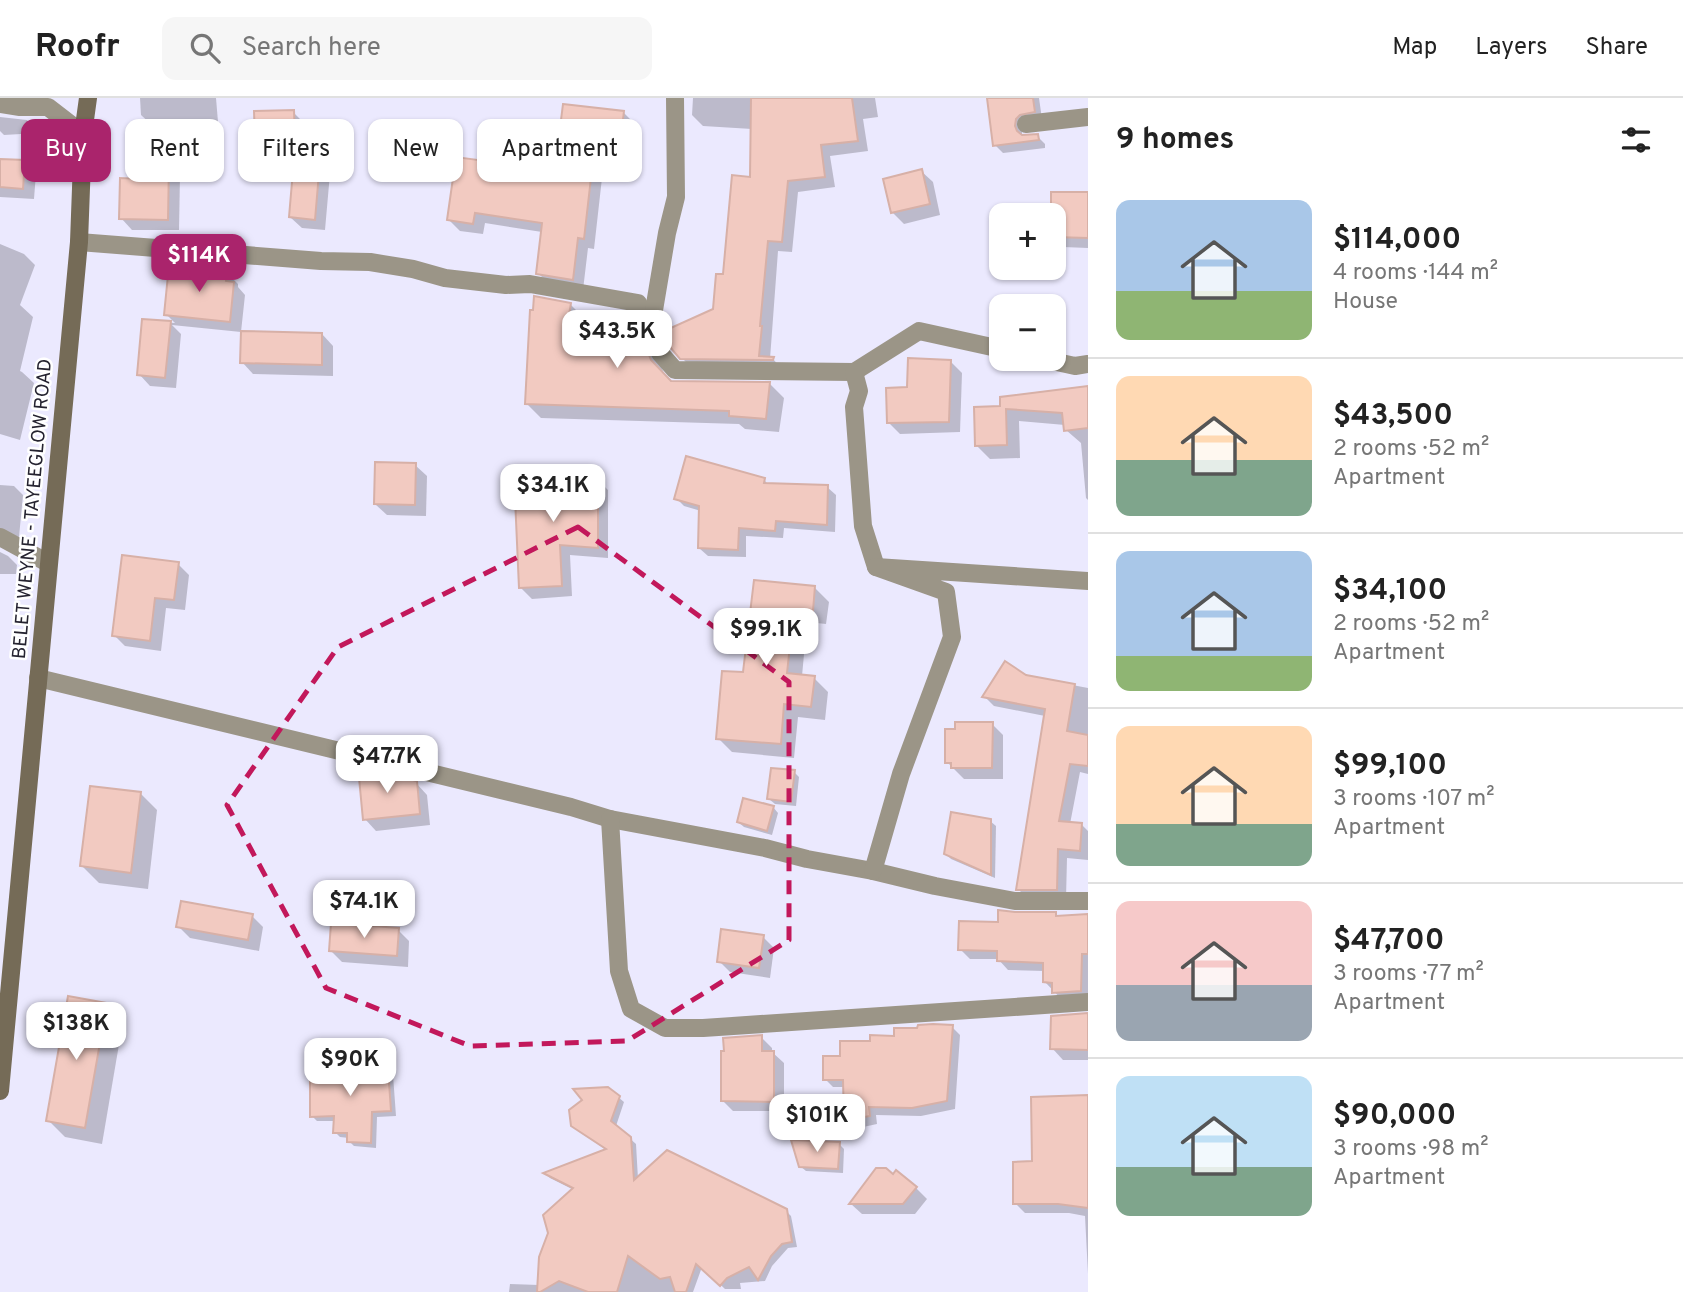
<!DOCTYPE html>
<meta charset="utf-8">
<style>
:root{--surface:#fff;--page:#f6f6f6;--text:#222;--muted:#767676;--line:#e0e0e0;--accent:#aa246c}
body{margin:0;font-family:Overpass,sans-serif;background:var(--page);color:var(--text);height:100vh;display:flex;flex-direction:column;font-size:26px;white-space:nowrap}
*{box-sizing:border-box;margin:0}
p{font-size:23px;color:var(--muted)}
.icon{flex:none;width:38px;height:38px;fill:none;stroke:currentColor;stroke-width:2;stroke-linecap:round;stroke-linejoin:round}
.map{position:relative;flex:1;overflow:hidden}
.details{display:flex;flex-direction:column;background:var(--surface);width:595px}
.details>*{flex:none}
.banner{position:absolute;left:21px;top:21px;width:665px;height:63px;display:flex;gap:14px}
.buttons{position:absolute;left:989px;top:105px;display:grid;gap:14px}
.buttons a{display:grid;place-items:center;width:77px;height:77px;border-radius:14px;background:var(--surface);box-shadow:0 2px 5px #0004;font-size:35px}
.price{position:absolute;translate:-50% -60px;padding:0 16px;border-radius:14px;background:#fff;color:#222;font-size:23px;line-height:46px;filter:drop-shadow(0 2px 4px #0008)}
.price::after{content:'';position:absolute;left:50%;top:42px;width:21px;height:16px;margin-left:-10px;background:inherit;clip-path:polygon(0 0,100% 0,50% 100%)}
.price.active{background:var(--accent);color:#fff}
ul{padding:0;list-style:none}
li{display:flex;align-items:center;gap:21px;height:175px;padding:0 28px}
li+li{border-top:2px solid var(--line)}
li span{display:grid;place-items:center;flex:none;width:196px;height:140px;border-radius:14px;color:#555}
li>.icon{margin-inline-start:auto}
span .icon{width:84px;height:84px;fill:#fffc;stroke-width:1}
li b{font-size:30px}
h2{display:flex;justify-content:space-between;align-items:center;height:84px;padding:0 28px;font-size:30px}
.pill{padding:0 24px;border-radius:14px;background:var(--surface);box-shadow:0 2px 5px #0004;font-size:24px;line-height:63px}
.pill.active{background:var(--accent);color:#fff}
header{display:flex;align-items:center;gap:42px;box-sizing:border-box;height:98px;padding:0 35px;background:var(--surface);border-bottom:2px solid var(--line)}
header strong{font-size:33px}
nav{display:flex;gap:38px;margin-inline-start:auto;font-size:24px}
.search{width:490px;height:63px;background:var(--page);display:flex;align-items:center;gap:18px;box-sizing:border-box;padding:0 24px;border-radius:14px;color:var(--muted);font-size:26px}
main{display:flex;flex:1;min-height:0}
.map>svg:first-child{display:block}
.shadow{fill:#0003}
.building{fill:#f2cac1;stroke:#d7b0a7;stroke-width:2}
.lines{fill:none;stroke-linecap:round;stroke-linejoin:round}
.street{stroke:#9b9587;stroke-width:18}
.secondary{stroke:#756b57;stroke-width:18}
.marked{fill:none;stroke:#c2185b;stroke-width:5;stroke-dasharray:14 9;stroke-linejoin:round}
.labels{text-anchor:middle;dominant-baseline:central;stroke-width:5;stroke-linejoin:round;paint-order:stroke}
.street-label{font-size:19px;fill:#252330;stroke:#fff}
</style>
<header>
<strong>Roofr</strong>
<div class="search"><svg class="icon" aria-label="search" viewBox="0 0 24 24"><circle cx="10" cy="10" r="6"/><path d="M15 15l6 6"/></svg>Search here</div>
<nav><a>Map</a><a>Layers</a><a>Share</a></nav>
</header>
<main>
<div class="map">
<svg width="1088" height="1194" viewBox="0 0 1088 1194">
<rect width="100%" height="100%" fill="#ebe9fe"/>
<g class="shadow">
<polygon points="140,0 216,0 218,24 153,28 141,17"/>
<polygon points="693,0 875,0 878,19 863,21 868,53 830,58 835,89 798,94 792,154 778,153 770,261 773,261 783,272 693,271 681,259 715,212 752,81 752,31 703,28 692,17"/>
<polygon points="989,0 1039,0 1042,21 1022,30 1022,37 1037,38 1045,46 1045,50 1003,55 995,47"/>
<polygon points="293,14 305,26 305,51 320,52 331,64 325,132 302,130 290,119 296,54 268,54 257,43"/>
<polygon points="623,14 634,25 627,83 602,80 594,151 588,150 583,192 549,186 538,175 542,134 485,125 483,136 460,133 449,122 507,68 515,75 556,80"/>
<polygon points="0,19 27,22 38,35 4,37 0,33"/>
<polygon points="0,63 24,63 36,75 34,101 0,99"/>
<polygon points="168,66 180,77 179,132 132,132 121,120"/>
<polygon points="921,73 933,84 940,117 904,126 893,115 885,82"/>
<polygon points="1053,96 1088,96 1088,150 1063,149 1054,140"/>
<polygon points="0,146 24,156 35,167 20,207 33,219 20,273 22,274 34,285 20,342 0,336"/>
<polygon points="227,175 238,186 238,189 245,197 241,234 172,227 181,236 176,290 150,288 139,276 144,223 175,225 166,216"/>
<polygon points="570,206 583,219 609,221 623,235 622,240 641,241 656,255 665,278 671,284 770,286 784,300 779,334 745,331 739,326 541,320 527,306"/>
<polygon points="322,236 333,248 333,278 253,276 242,264"/>
<polygon points="950,263 962,275 960,334 900,336 889,325 909,291"/>
<polygon points="1088,290 1088,402 1086,400 1081,345 1066,332 1065,327 1019,323 1020,360 990,361 976,347 1002,310"/>
<polygon points="415,367 427,378 426,418 387,417 375,406"/>
<polygon points="597,381 608,392 608,460 570,457 572,498 532,501 521,490"/>
<polygon points="764,382 769,387 827,389 836,397 835,434 784,430 783,440 746,438 746,459 708,458 699,450 701,413 684,408 676,400"/>
<polygon points="0,387 14,388 23,397 19,439 10,436 0,441"/>
<polygon points="0,454 8,458 17,467 16,476 0,476"/>
<polygon points="178,466 189,477 185,512 166,510 161,553 125,548 114,537"/>
<polygon points="755,484 815,490 829,504 826,526 807,524 802,578 814,580 828,594 825,622 798,619 794,660 732,654 718,640 745,576"/>
<polygon points="1025,578 1088,590 1088,676 1080,674 1070,726 1082,727 1088,733 1088,762 1067,760 1066,801 1028,801 1018,791 1045,618 994,608 985,599"/>
<polygon points="992,626 1003,637 1003,681 964,681 947,664"/>
<polygon points="794,674 799,679 796,708 775,706 769,701"/>
<polygon points="416,685 427,697 430,727 376,733 365,721"/>
<polygon points="140,695 157,712 148,791 99,785 82,768"/>
<polygon points="773,709 778,715 772,737 744,729 738,724"/>
<polygon points="990,723 996,728 995,780 951,761 945,755"/>
<polygon points="1056,816 1059,820 1088,818 1088,903 1064,904 1045,884 1045,873 1008,872 998,861 970,861 960,851 1000,826"/>
<polygon points="252,818 263,829 259,853 190,840 178,828"/>
<polygon points="398,832 409,843 408,869 342,864 330,852"/>
<polygon points="763,839 774,850 770,880 730,874 719,863"/>
<polygon points="106,906 123,923 102,1046 65,1039 48,1022"/>
<polygon points="1088,917 1088,962 1063,962 1052,950"/>
<polygon points="952,929 960,937 955,1011 921,1018 876,1017 877,1026 854,1031 846,1023 845,989 833,989 825,981 842,959 872,945"/>
<polygon points="761,939 772,950 772,954 784,965 784,1013 733,1013 723,1003"/>
<polygon points="387,972 393,977 396,1018 377,1019 376,1050 354,1048 349,1043 349,1040 340,1039 335,1034 335,1023 317,1023 312,1018"/>
<polygon points="1085,997 1088,997 1088,1176 1085,1118 1069,1115 1025,1115 1015,1105 1034,1065"/>
<polygon points="618,999 624,1004 616,1028 636,1046 638,1081 786,1113 791,1118 797,1149 788,1150 772,1168 765,1183 740,1185 741,1191 725,1191 702,1169 693,1194 509,1194 510,1186 539,1187 574,1092 550,1080 546,1076 608,1053 578,1033 572,1028"/>
<polygon points="839,1046 844,1051 843,1075 806,1073 800,1068"/>
<polygon points="916,1090 927,1101 915,1116 862,1116 851,1106"/>
</g>
<g class="building">
<polygon points="751,0 852,0 858,43 821,47 825,79 788,83 782,144 768,143 760,228 762,228 759,258 774,259 773,262 680,261 670,249 664,233 713,211 716,176 723,176 732,77 750,79"/>
<polygon points="987,0 1033,0 1035,14 1020,17 1016,21 1015,28 1017,33 1022,37 1038,36 1039,42 993,48"/>
<polygon points="563,6 624,13 617,73 592,71 584,141 578,140 573,182 536,176 542,125 475,115 473,126 447,122 456,59 508,66 507,73 554,78"/>
<polygon points="294,12 295,43 255,44 254,13"/>
<polygon points="295,49 321,51 315,122 289,119"/>
<polygon points="0,61 25,62 23,91 0,89"/>
<polygon points="141,64 169,64 168,122 119,121 120,80 141,81"/>
<polygon points="922,71 930,106 891,115 883,81"/>
<polygon points="1051,94 1088,94 1088,140 1054,139 1054,117 1051,117"/>
<polygon points="169,167 227,173 226,183 234,184 230,224 164,217"/>
<polygon points="534,198 571,205 569,217 610,219 608,238 642,239 651,262 671,283 770,284 766,321 729,318 729,313 525,306 530,212 533,212"/>
<polygon points="142,221 171,223 165,280 137,277"/>
<polygon points="241,233 322,235 322,267 240,265"/>
<polygon points="908,260 951,262 949,324 887,325 886,290 907,289"/>
<polygon points="1088,288 1088,330 1064,333 1062,315 1006,311 1007,347 975,348 974,309 1000,308 1000,299"/>
<polygon points="686,358 765,380 764,385 828,387 827,427 776,423 775,433 739,430 738,452 698,450 699,408 674,401"/>
<polygon points="375,364 416,365 415,407 374,406"/>
<polygon points="514,377 598,379 598,450 560,447 562,488 519,490"/>
<polygon points="122,457 179,464 174,502 155,500 150,543 112,538"/>
<polygon points="754,482 815,488 813,513 794,511 787,575 815,578 811,609 784,606 781,646 716,641 722,573 743,574"/>
<polygon points="1005,563 1026,577 1075,586 1067,633 1088,637 1088,668 1070,666 1059,723 1082,725 1080,753 1058,751 1057,792 1016,792 1045,611 982,599"/>
<polygon points="955,624 993,624 992,670 951,670 951,665 945,665 945,631 955,631"/>
<polygon points="358,669 417,683 420,716 363,722"/>
<polygon points="771,670 795,672 791,704 767,701"/>
<polygon points="90,688 141,694 131,775 80,768"/>
<polygon points="743,700 774,708 767,733 737,724"/>
<polygon points="951,714 991,721 991,777 944,756"/>
<polygon points="181,803 253,816 248,842 176,829"/>
<polygon points="998,812 1015,814 1056,814 1056,818 1088,816 1088,856 1082,856 1081,893 1052,895 1052,885 1043,884 1043,865 997,863 997,853 958,852 959,823 998,824"/>
<polygon points="331,825 399,830 397,858 329,853"/>
<polygon points="721,831 764,837 759,870 717,864"/>
<polygon points="68,898 107,905 85,1030 46,1023"/>
<polygon points="1088,915 1088,952 1050,951 1051,918"/>
<polygon points="933,926 953,927 947,1003 912,1010 869,1009 870,1018 844,1023 843,982 823,982 823,958 840,958 840,943 870,943 870,937 894,938 894,930 917,930 918,927"/>
<polygon points="762,937 762,953 774,953 774,1004 721,1003 721,953 724,953 723,940"/>
<polygon points="310,968 388,970 391,1013 372,1014 371,1045 347,1044 347,1035 333,1035 334,1018 310,1019"/>
<polygon points="608,989 620,998 611,1023 631,1039 634,1082 667,1052 787,1111 792,1144 782,1146 771,1158 758,1182 749,1169 727,1180 720,1188 696,1166 686,1194 675,1194 670,1179 660,1181 628,1158 617,1194 588,1194 559,1183 540,1194 537,1194 539,1159 548,1135 543,1117 573,1090 543,1075 606,1051 571,1028 569,1012 582,1002 573,991"/>
<polygon points="1088,997 1088,1110 1058,1106 1013,1106 1013,1064 1032,1063 1031,999"/>
<polygon points="791,1042 840,1044 838,1071 799,1069"/>
<polygon points="876,1070 886,1070 893,1076 896,1072 917,1089 903,1106 849,1106"/>
</g>
<g class="lines">
<g class="street">
<polyline points="0,6 20,9 48,9 83,36"/>
<polyline points="1026,26 1088,19"/>
<polyline points="79,144 321,163 370,164 413,171 445,180 506,187 530,186 638,205 651,230 660,255 675,272 854,274 919,233 1001,251"/>
<polyline points="651,230 667,135 676,99 675,0"/>
<polyline points="1043,261 1075,268 1088,266"/>
<polyline points="854,274 859,293 854,309 863,428 876,469"/>
<polyline points="0,439 48,465"/>
<polyline points="38,580 571,709 610,721 765,750 807,761 873,773 935,788 1015,803 1088,803"/>
<polyline points="610,721 619,873 631,911 665,930 703,930 1088,904"/>
<polyline points="873,773 901,676 952,539 946,494 876,469 1088,483"/>
</g>
<polyline class="secondary" points="0,993 79,144 83,36 88,0"/>
</g>
<path class="marked" d="M 578,429 L 789,584 L 789,842 L 627,943 L 470,948 L 326,890 L 227,707 L 338,549 Z"/>
<g class="labels">
<g class="street-label">
<text transform="translate(33 411) rotate(-85)">BELET WEYNE - TAYEEGLOW ROAD</text>
</g>
</g>
</svg>
<div class="buttons">
<a>+</a>
<a>−</a>
</div>
<b class="price active" style="left:199px;top:196px">$114K</b>
<b class="price" style="left:617px;top:272px">$43.5K</b>
<b class="price" style="left:553px;top:426px">$34.1K</b>
<b class="price" style="left:766px;top:570px">$99.1K</b>
<b class="price" style="left:387px;top:697px">$47.7K</b>
<b class="price" style="left:364px;top:842px">$74.1K</b>
<b class="price" style="left:76px;top:964px">$138K</b>
<b class="price" style="left:350px;top:1000px">$90K</b>
<b class="price" style="left:817px;top:1056px">$101K</b>
<div class="banner">
<a class="pill active">Buy</a>
<a class="pill">Rent</a>
<a class="pill">Filters</a>
<a class="pill">New</a>
<a class="pill">Apartment</a>
</div>
</div>
<section class="details">
<h2>9 homes<svg class="icon" aria-label="filters" viewBox="0 0 24 24"><path d="M4 7h16M4 17h16"/><circle cx="9" cy="7" r="2"/><circle cx="15" cy="17" r="2"/></svg></h2>
<ul>
<li><span style="background:linear-gradient(#a9c7e8 65%,#8fb573 0)"><svg class="icon" aria-label="home" viewBox="0 0 24 24"><path d="M3 11l9-7 9 7M6 9v11h12V9"/></svg></span><div><b>$114,000</b><p>4 rooms · 144 m²</p><p>House</p></div></li>
<li><span style="background:linear-gradient(#ffd9b3 60%,#7fa58c 0)"><svg class="icon" aria-label="home" viewBox="0 0 24 24"><path d="M3 11l9-7 9 7M6 9v11h12V9"/></svg></span><div><b>$43,500</b><p>2 rooms · 52 m²</p><p>Apartment</p></div></li>
<li><span style="background:linear-gradient(#a9c7e8 75%,#8fb573 0)"><svg class="icon" aria-label="home" viewBox="0 0 24 24"><path d="M3 11l9-7 9 7M6 9v11h12V9"/></svg></span><div><b>$34,100</b><p>2 rooms · 52 m²</p><p>Apartment</p></div></li>
<li><span style="background:linear-gradient(#ffd9b3 70%,#7fa58c 0)"><svg class="icon" aria-label="home" viewBox="0 0 24 24"><path d="M3 11l9-7 9 7M6 9v11h12V9"/></svg></span><div><b>$99,100</b><p>3 rooms · 107 m²</p><p>Apartment</p></div></li>
<li><span style="background:linear-gradient(#f6c9c9 60%,#9aa5b1 0)"><svg class="icon" aria-label="home" viewBox="0 0 24 24"><path d="M3 11l9-7 9 7M6 9v11h12V9"/></svg></span><div><b>$47,700</b><p>3 rooms · 77 m²</p><p>Apartment</p></div></li>
<li><span style="background:linear-gradient(#bfe0f5 65%,#7fa58c 0)"><svg class="icon" aria-label="home" viewBox="0 0 24 24"><path d="M3 11l9-7 9 7M6 9v11h12V9"/></svg></span><div><b>$90,000</b><p>3 rooms · 98 m²</p><p>Apartment</p></div></li>
</ul>
</section>
</main>
